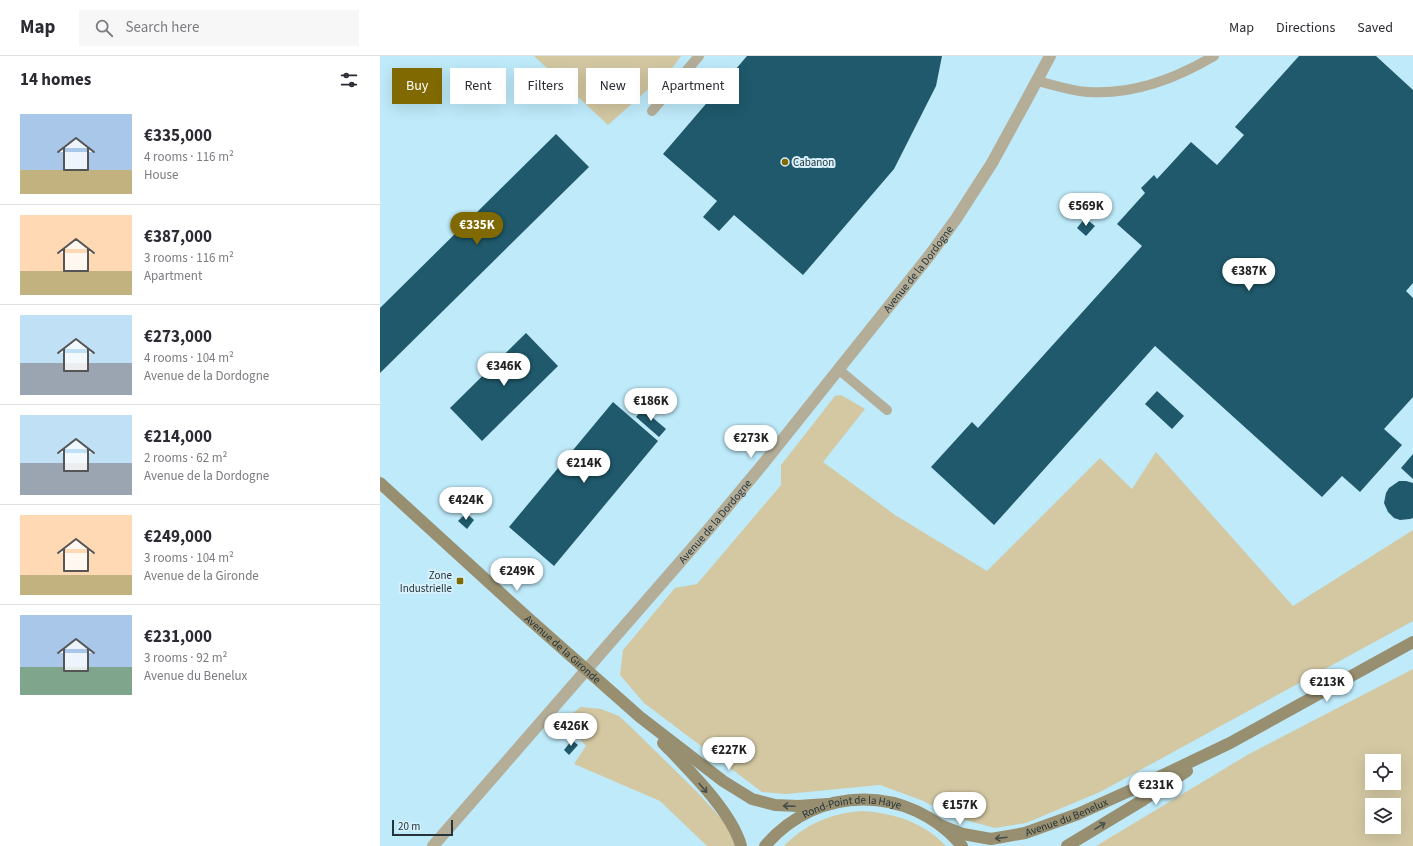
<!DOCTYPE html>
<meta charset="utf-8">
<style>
:root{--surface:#fff;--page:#f7f7f7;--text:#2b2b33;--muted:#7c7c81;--line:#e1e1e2;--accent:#816901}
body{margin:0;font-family:"Source Sans 3",sans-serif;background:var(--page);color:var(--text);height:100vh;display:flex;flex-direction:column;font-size:15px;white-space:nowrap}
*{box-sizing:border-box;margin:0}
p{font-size:13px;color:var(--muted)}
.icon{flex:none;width:22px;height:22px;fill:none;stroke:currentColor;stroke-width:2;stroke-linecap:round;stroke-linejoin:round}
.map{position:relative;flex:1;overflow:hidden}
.drawer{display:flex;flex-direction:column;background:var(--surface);width:380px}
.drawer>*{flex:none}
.banner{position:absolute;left:12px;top:12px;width:380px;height:36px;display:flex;gap:8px}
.buttons{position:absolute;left:985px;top:698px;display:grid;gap:8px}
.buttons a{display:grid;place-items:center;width:36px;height:36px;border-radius:0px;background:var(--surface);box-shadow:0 4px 16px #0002;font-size:20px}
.scale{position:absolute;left:12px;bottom:10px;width:61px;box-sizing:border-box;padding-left:4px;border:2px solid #263439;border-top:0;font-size:11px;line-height:14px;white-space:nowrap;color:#263439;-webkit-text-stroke:3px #d6f1fc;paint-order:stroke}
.price{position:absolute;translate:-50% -34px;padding:0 9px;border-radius:14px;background:#fff;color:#222;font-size:13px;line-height:26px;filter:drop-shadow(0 1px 2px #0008)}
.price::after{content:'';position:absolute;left:50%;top:24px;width:12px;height:9px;margin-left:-6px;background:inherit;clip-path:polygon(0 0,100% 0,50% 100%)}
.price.on{background:var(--accent);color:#fff}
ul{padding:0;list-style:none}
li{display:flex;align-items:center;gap:12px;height:100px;padding:0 20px}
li+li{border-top:1px solid var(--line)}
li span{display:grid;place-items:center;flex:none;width:112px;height:80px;border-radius:0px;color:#555}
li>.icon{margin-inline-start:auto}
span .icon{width:48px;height:48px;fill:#fffc;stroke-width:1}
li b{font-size:17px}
h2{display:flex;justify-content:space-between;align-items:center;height:48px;padding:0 20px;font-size:17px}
.pill{padding:0 14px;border-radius:0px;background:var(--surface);box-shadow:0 4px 16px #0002;font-size:14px;line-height:36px}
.pill.on{background:var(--accent);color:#fff}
header{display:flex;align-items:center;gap:24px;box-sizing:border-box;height:56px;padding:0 20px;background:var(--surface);border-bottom:1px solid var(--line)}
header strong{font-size:19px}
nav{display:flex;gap:22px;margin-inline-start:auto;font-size:14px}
.search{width:280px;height:36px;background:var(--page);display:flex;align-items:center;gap:10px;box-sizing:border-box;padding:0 14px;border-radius:0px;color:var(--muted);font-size:15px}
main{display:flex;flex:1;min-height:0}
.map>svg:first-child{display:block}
.built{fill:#beeafa;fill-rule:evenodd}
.green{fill:#d3c8a2;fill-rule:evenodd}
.building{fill:#1f596b}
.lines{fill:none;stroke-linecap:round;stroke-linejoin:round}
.lane{stroke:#b4ae99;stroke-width:10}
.street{stroke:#b4ae99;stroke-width:12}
.secondary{stroke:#988f70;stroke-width:12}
.oneway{stroke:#484f4a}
.poi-dot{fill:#816901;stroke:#d6f1fc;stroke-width:1.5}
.labels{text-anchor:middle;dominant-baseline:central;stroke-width:4;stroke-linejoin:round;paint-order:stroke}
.poi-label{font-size:11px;fill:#263439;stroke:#d6f1fc;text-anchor:start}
.street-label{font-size:11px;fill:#263439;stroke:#d6f1fc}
</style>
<header>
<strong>Map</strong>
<div class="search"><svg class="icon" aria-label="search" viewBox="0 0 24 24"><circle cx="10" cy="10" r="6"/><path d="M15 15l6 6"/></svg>Search here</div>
<nav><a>Map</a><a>Directions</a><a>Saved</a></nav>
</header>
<main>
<section class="drawer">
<h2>14 homes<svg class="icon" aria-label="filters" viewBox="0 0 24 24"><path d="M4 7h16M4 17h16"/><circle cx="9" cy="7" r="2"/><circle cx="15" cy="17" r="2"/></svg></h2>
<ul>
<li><span style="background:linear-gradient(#a9c7e8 70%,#c2b280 0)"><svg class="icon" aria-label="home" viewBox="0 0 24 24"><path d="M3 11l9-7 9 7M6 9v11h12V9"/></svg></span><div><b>€335,000</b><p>4 rooms · 116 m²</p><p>House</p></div></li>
<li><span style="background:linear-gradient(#ffd9b3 70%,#c2b280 0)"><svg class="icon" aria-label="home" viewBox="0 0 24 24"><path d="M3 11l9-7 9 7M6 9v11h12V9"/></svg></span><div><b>€387,000</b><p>3 rooms · 116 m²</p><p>Apartment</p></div></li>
<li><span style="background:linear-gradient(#bfe0f5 60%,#9aa5b1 0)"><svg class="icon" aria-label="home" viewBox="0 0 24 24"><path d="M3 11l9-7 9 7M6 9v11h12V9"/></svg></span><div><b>€273,000</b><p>4 rooms · 104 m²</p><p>Avenue de la Dordogne</p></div></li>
<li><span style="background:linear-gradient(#bfe0f5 60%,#9aa5b1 0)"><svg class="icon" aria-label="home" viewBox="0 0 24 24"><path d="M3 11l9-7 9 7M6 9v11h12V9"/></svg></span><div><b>€214,000</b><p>2 rooms · 62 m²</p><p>Avenue de la Dordogne</p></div></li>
<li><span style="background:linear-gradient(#ffd9b3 75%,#c2b280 0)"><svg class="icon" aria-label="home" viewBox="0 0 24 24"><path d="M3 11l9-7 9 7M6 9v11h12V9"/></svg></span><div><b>€249,000</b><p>3 rooms · 104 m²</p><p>Avenue de la Gironde</p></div></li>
<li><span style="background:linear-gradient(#a9c7e8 65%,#7fa58c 0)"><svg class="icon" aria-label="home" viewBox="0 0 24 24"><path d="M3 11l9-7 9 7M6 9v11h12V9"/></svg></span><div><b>€231,000</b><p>3 rooms · 92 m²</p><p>Avenue du Benelux</p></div></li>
</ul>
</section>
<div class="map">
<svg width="1033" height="790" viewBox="0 0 1033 790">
<rect width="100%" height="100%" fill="#d6f1fc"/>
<path class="built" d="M 0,0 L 1033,0 L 1033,790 L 0,790 ZM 992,705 L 1014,705 L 1014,727 L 992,727 ZM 992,749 L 1014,749 L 1014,771 L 992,771 Z"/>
<g class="green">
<polygon points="154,0 301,0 293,11 228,69"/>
<polygon points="461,339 485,353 443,406 515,459 607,515 720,402 752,433 776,396 913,550 1033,474 1033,565 720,736 646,767 615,772 578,762 541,744 500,729 406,738 382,736 264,647 240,619 243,594 295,532 317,528 401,429 401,409 455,340"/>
<path d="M 1033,613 L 1033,790 L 716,790 L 869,698 ZM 992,705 L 1014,705 L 1014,727 L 992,727 ZM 992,749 L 1014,749 L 1014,771 L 992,771 Z"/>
<polygon points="201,651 221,653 239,660 255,675 317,736 347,769 355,790 327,790 280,745 194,708 206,690 183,666 189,660"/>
<path d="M 482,755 C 514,757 543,766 566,790 L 404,790 C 425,768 452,757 482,755 Z"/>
</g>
<g class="building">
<polygon points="367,0 562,0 556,30 514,113 423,219 354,159 339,175 323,161 337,145 283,98"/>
<polygon points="919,0 996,0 1033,34 1033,227 1026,235 1033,242 1033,341 1004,373 1022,389 980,436 962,420 942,441 775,290 614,469 551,411 592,366 598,372 762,190 737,168 765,137 761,132 774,119 777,123 811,86 837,109 864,79 855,71"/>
<polygon points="176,78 209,111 0,317 0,252"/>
<polygon points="705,162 715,170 706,180 697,172"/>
<polygon points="146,277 178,310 102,385 70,352"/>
<polygon points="777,335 804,360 792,373 765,348"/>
<polygon points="233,346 278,385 174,510 129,471"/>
<polygon points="265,350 269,353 266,356 286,373 279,381 256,361"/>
<polygon points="1033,398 1033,423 1021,412"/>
<polygon points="1019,425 1026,425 1033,427 1033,462 1030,463 1020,464 1014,462 1008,456 1004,447 1006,437 1009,432"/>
<polygon points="86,457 94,464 87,473 78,465"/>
<polygon points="192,684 198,689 189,699 184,694"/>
</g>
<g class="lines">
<g class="lane">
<path d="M 657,25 C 674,29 691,35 708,36 C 752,39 797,22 834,0"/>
<polyline points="272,55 319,0"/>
<polyline points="458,313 507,354"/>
</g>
<path class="street" id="s1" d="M 53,790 L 328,474 L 383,408 L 549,200 L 576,163 L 612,107 L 647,43 L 670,0"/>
<g class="secondary">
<path id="s2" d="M 0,427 L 148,562 L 260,661 L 343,725 L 372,743 L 395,749 L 418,750 L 448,748"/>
<path d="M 283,687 C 308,713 352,756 361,790"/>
<path id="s3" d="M 560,769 L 583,778 L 611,783 L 645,777 L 698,758 L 758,731 L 850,687 L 1033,586"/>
<path id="s4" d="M 385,790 C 437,728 530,728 582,790"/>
<polyline points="687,790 763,744 807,715"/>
</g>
</g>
<defs><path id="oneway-shaft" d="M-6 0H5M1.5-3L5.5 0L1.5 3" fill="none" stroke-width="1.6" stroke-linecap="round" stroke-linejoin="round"/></defs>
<g class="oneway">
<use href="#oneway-shaft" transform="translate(323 732) rotate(50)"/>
<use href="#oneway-shaft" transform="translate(409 750) rotate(-178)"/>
<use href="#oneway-shaft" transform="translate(720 770) rotate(-31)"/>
<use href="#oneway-shaft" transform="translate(621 782) rotate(173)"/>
</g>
<g class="poi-dot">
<circle cx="405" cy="106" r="4"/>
<rect x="76" y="521" width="8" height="8" rx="2"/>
</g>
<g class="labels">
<g class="poi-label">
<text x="413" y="106">Cabanon</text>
<text x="72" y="519" text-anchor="end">Zone<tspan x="72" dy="13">Industrielle</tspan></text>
</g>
<g class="street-label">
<text stroke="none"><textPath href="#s1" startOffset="754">Avenue de la Dordogne</textPath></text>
<text stroke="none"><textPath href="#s1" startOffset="430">Avenue de la Dordogne</textPath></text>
<text stroke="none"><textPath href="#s2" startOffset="247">Avenue de la Gironde</textPath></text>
<text stroke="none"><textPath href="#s4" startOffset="100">Rond-Point de la Haye</textPath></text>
<text stroke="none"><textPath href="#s3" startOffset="132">Avenue du Benelux</textPath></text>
</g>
</g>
</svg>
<div class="buttons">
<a><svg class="icon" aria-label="locate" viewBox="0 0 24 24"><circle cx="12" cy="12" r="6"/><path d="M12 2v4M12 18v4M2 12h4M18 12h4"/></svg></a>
<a><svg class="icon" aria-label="layers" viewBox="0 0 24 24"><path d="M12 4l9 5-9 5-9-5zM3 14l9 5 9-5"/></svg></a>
</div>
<div class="scale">20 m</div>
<b class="price" style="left:706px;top:171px">€569K</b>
<b class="price on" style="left:97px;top:190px">€335K</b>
<b class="price" style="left:869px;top:236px">€387K</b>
<b class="price" style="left:124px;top:331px">€346K</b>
<b class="price" style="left:271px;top:366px">€186K</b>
<b class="price" style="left:371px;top:403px">€273K</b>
<b class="price" style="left:204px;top:428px">€214K</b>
<b class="price" style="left:86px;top:465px">€424K</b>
<b class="price" style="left:137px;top:536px">€249K</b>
<b class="price" style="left:947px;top:647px">€213K</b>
<b class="price" style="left:191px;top:691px">€426K</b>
<b class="price" style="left:349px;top:715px">€227K</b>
<b class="price" style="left:776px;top:750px">€231K</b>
<b class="price" style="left:580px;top:770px">€157K</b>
<div class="banner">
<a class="pill on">Buy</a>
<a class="pill">Rent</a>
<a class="pill">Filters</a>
<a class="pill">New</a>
<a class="pill">Apartment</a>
</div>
</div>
</main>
